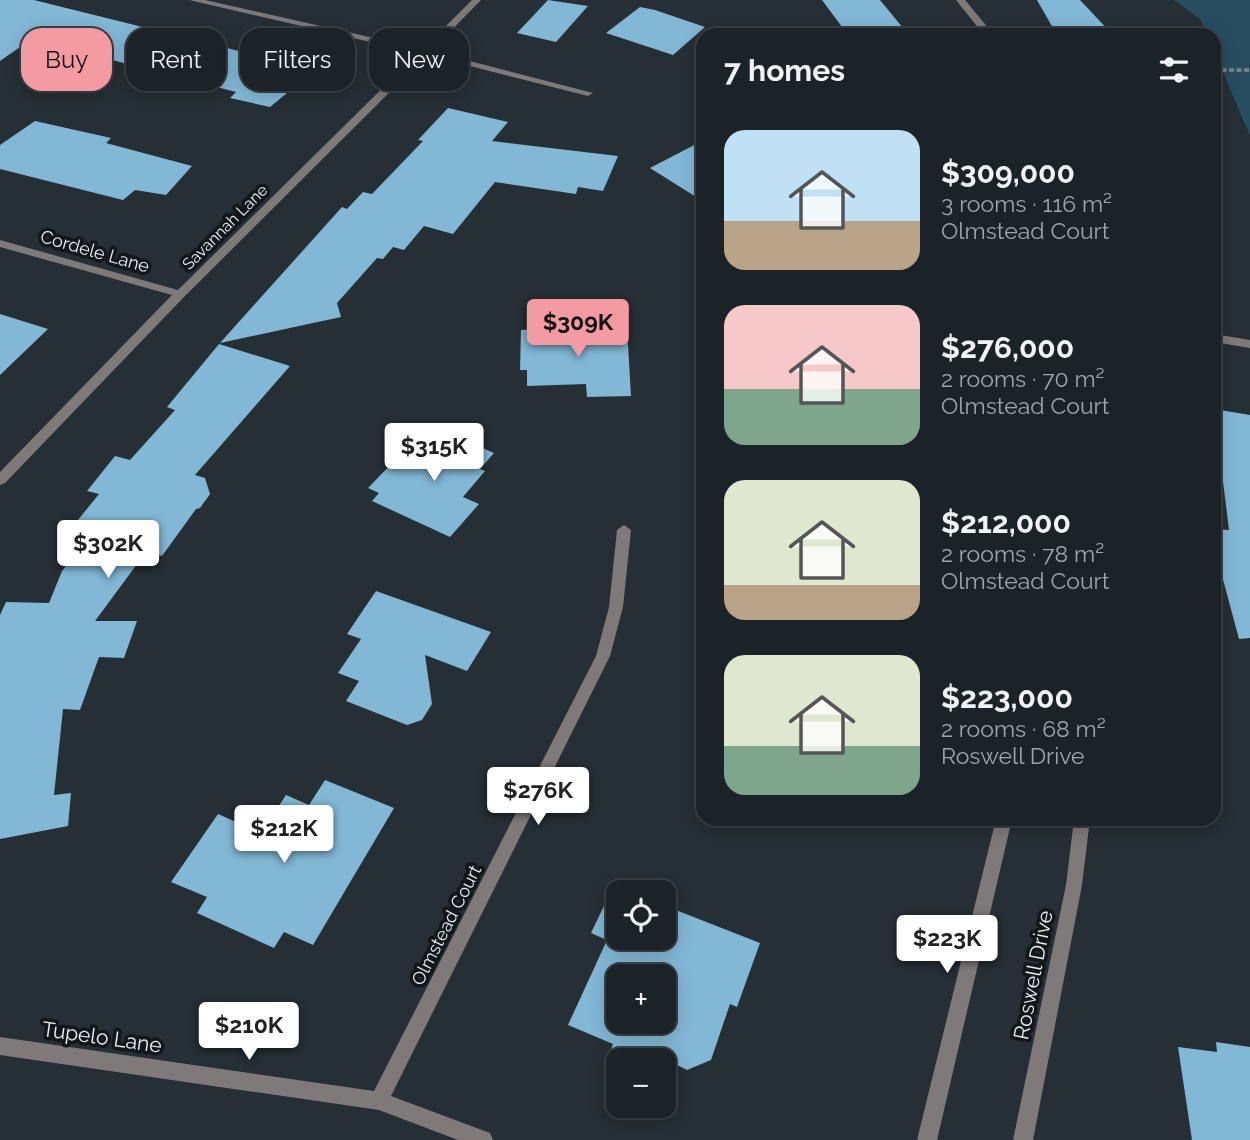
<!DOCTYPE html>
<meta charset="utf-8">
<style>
:root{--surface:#1c2328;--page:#292f34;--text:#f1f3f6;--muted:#a0a4a8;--line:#3a4045;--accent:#f49aa3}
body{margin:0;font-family:Raleway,sans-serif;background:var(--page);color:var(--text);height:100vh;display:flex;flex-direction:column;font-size:26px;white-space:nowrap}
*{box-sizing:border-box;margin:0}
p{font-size:23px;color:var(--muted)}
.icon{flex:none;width:38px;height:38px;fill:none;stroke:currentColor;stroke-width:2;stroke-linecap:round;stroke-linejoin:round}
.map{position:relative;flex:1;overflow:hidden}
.sheet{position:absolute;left:696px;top:28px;width:525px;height:798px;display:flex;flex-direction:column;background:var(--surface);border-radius:21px;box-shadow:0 4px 18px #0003,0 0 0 2px var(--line)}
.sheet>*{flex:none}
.top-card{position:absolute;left:21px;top:28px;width:570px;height:63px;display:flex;gap:14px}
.controls{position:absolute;left:606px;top:880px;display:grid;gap:14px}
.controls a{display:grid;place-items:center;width:70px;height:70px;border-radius:14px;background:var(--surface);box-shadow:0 4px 18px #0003,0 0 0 2px var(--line);font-size:35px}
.price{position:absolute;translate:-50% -60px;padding:0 16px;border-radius:7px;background:#fff;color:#222;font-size:23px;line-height:46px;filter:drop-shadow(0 2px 4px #0008)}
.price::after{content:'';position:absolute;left:50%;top:42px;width:21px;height:16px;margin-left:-10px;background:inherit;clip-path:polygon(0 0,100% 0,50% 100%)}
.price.selected{background:var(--accent);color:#111}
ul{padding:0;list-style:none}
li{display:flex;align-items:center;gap:21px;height:175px;padding:0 28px}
li span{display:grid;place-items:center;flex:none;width:196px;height:140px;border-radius:21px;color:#555}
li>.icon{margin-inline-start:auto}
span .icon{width:84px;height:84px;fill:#fffc;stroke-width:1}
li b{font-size:30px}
h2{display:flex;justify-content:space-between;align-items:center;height:84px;padding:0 28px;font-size:30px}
.tag{padding:0 24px;border-radius:21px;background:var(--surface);box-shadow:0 4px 18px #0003,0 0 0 2px var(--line);font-size:24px;line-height:63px}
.tag.selected{background:var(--accent);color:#111}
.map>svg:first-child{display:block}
.green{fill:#284d61}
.building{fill:#82b7d5;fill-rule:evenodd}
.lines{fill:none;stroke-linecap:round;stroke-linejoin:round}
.path{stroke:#7d858a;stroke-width:3.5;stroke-dasharray:5 2.5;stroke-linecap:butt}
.street{fill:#7f797a;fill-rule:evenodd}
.labels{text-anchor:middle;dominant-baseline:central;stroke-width:7;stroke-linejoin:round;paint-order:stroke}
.far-street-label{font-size:16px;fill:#e8eff2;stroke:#131719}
.street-label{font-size:18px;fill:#e8eff2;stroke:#131719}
.near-street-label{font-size:21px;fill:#e8eff2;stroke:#131719}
</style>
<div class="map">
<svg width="1250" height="1140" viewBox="0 0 1250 1140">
<rect width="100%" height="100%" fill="#262f35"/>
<polygon class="green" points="1174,0 1250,0 1250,136 1215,53 1214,35 1207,35 1200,19"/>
<g class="building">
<polygon points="0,0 34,0 315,70 270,107 230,98 236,92 54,45 44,52 20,47 0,61"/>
<polygon points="548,0 588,6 556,42 517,33"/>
<polygon points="822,0 880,0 903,28 848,35"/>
<polygon points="1037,0 1080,0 1113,35 1057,35"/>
<polygon points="640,7 655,10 705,27 673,55 606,33"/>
<polygon points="448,108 508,122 492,141 618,156 603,191 578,187 576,194 495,182 453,234 424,226 404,250 393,247 383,259 377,258 337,303 341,317 220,343 342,207 347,209 363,192 372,194 423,141 418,140"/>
<polygon points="35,121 111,138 106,143 192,166 166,195 135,190 123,200 0,169 0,145"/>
<polygon points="704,140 704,202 650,168"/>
<polygon points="0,314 48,329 0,375"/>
<polygon points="582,326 582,329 627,328 631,396 587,397 586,384 527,386 527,370 520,370 521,330"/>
<polygon points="219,344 290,366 195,475 205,478 210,494 200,508 196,509 162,556 146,552 95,621 137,621 124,658 99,657 80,710 63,709 54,795 71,793 68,826 0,839 0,615 6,602 49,603 62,571 81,547 61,541 99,494 87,491 115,456 130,460 175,410 167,407"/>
<polygon points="1214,409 1250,415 1250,638 1239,639 1214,546 1214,529 1229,530"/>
<polygon points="440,430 494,453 480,469 485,471 463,497 479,504 450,537 372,501 379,493 368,488 399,456 405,459 422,441 428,443"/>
<polygon points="376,591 491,632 467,671 425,655 432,704 422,720 407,725 346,701 359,681 338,673 361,639 347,634"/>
<polygon points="325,780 394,808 313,945 284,932 274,948 197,913 207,897 171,882 218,814 261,833 286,795 309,805"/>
<path d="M 614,885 L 633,892 L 618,892 L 618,938 L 663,938 L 663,905 L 760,943 L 737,1007 L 730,1004 L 711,1060 L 687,1070 L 667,1060 L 607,1060 L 613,1044 L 568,1025 L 607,940 L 591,933 ZM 618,976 L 663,976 L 663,1022 L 618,1022 Z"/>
<polygon points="1216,1042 1250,1047 1250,1140 1192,1140 1178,1047 1217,1052"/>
</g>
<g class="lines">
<polyline class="path" points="1214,70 1250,70"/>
<g class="street">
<polygon points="189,0 205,0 423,49 472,0 481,0 431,51 593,93 588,96 427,55 184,297 5,483 0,485 0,472 172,295 0,247 0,240 178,290 418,53"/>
<polygon points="956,0 965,0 994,35 984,35"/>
<polygon points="1214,334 1250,340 1250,348 1214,342"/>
<polygon points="624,525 631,530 623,607 610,656 391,1096 490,1133 493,1140 458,1140 379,1110 0,1055 0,1037 374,1091 596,656 609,607 617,530"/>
<polygon points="996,819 1012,819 937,1140 917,1140"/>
<polygon points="1074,819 1090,819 1082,885 1033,1140 1013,1140 1066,885"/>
</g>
</g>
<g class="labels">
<g class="far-street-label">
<text transform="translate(225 227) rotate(-45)">Savannah Lane</text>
</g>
<g class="street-label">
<text transform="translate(95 251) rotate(16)">Cordele Lane</text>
<text transform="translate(446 925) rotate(-63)">Olmstead Court</text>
</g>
<g class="near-street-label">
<text transform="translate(1033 975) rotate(-79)">Roswell Drive</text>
<text transform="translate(102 1037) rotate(8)">Tupelo Lane</text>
</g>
</g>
</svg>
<div class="controls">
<a><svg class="icon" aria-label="locate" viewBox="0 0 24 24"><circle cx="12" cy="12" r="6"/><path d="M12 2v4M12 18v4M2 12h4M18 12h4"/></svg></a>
<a>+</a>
<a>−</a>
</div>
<b class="price selected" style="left:578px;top:359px">$309K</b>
<b class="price" style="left:434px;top:483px">$315K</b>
<b class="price" style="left:108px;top:580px">$302K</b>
<b class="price" style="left:538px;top:827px">$276K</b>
<b class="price" style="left:284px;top:865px">$212K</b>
<b class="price" style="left:947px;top:975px">$223K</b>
<b class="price" style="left:249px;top:1062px">$210K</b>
<div class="top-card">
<a class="tag selected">Buy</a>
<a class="tag">Rent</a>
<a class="tag">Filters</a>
<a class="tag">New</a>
</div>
<section class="sheet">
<h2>7 homes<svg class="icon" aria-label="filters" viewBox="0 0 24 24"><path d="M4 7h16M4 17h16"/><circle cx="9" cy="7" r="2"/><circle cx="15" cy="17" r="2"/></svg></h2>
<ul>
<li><span style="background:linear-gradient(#bfe0f5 65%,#b9a48a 0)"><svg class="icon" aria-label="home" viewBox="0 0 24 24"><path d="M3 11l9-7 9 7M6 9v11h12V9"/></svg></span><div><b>$309,000</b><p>3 rooms · 116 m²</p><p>Olmstead Court</p></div></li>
<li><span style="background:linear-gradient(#f6c9c9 60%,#7fa58c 0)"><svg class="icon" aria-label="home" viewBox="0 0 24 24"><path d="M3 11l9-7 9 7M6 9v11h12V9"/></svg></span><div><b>$276,000</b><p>2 rooms · 70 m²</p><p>Olmstead Court</p></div></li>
<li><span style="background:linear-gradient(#dfe7d0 75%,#b9a48a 0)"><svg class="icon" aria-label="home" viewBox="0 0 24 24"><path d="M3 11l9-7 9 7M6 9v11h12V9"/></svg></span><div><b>$212,000</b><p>2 rooms · 78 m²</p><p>Olmstead Court</p></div></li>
<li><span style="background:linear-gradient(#dfe7d0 65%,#7fa58c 0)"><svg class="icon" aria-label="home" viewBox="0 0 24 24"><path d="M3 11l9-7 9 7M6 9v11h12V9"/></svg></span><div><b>$223,000</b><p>2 rooms · 68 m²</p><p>Roswell Drive</p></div></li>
</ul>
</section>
</div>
